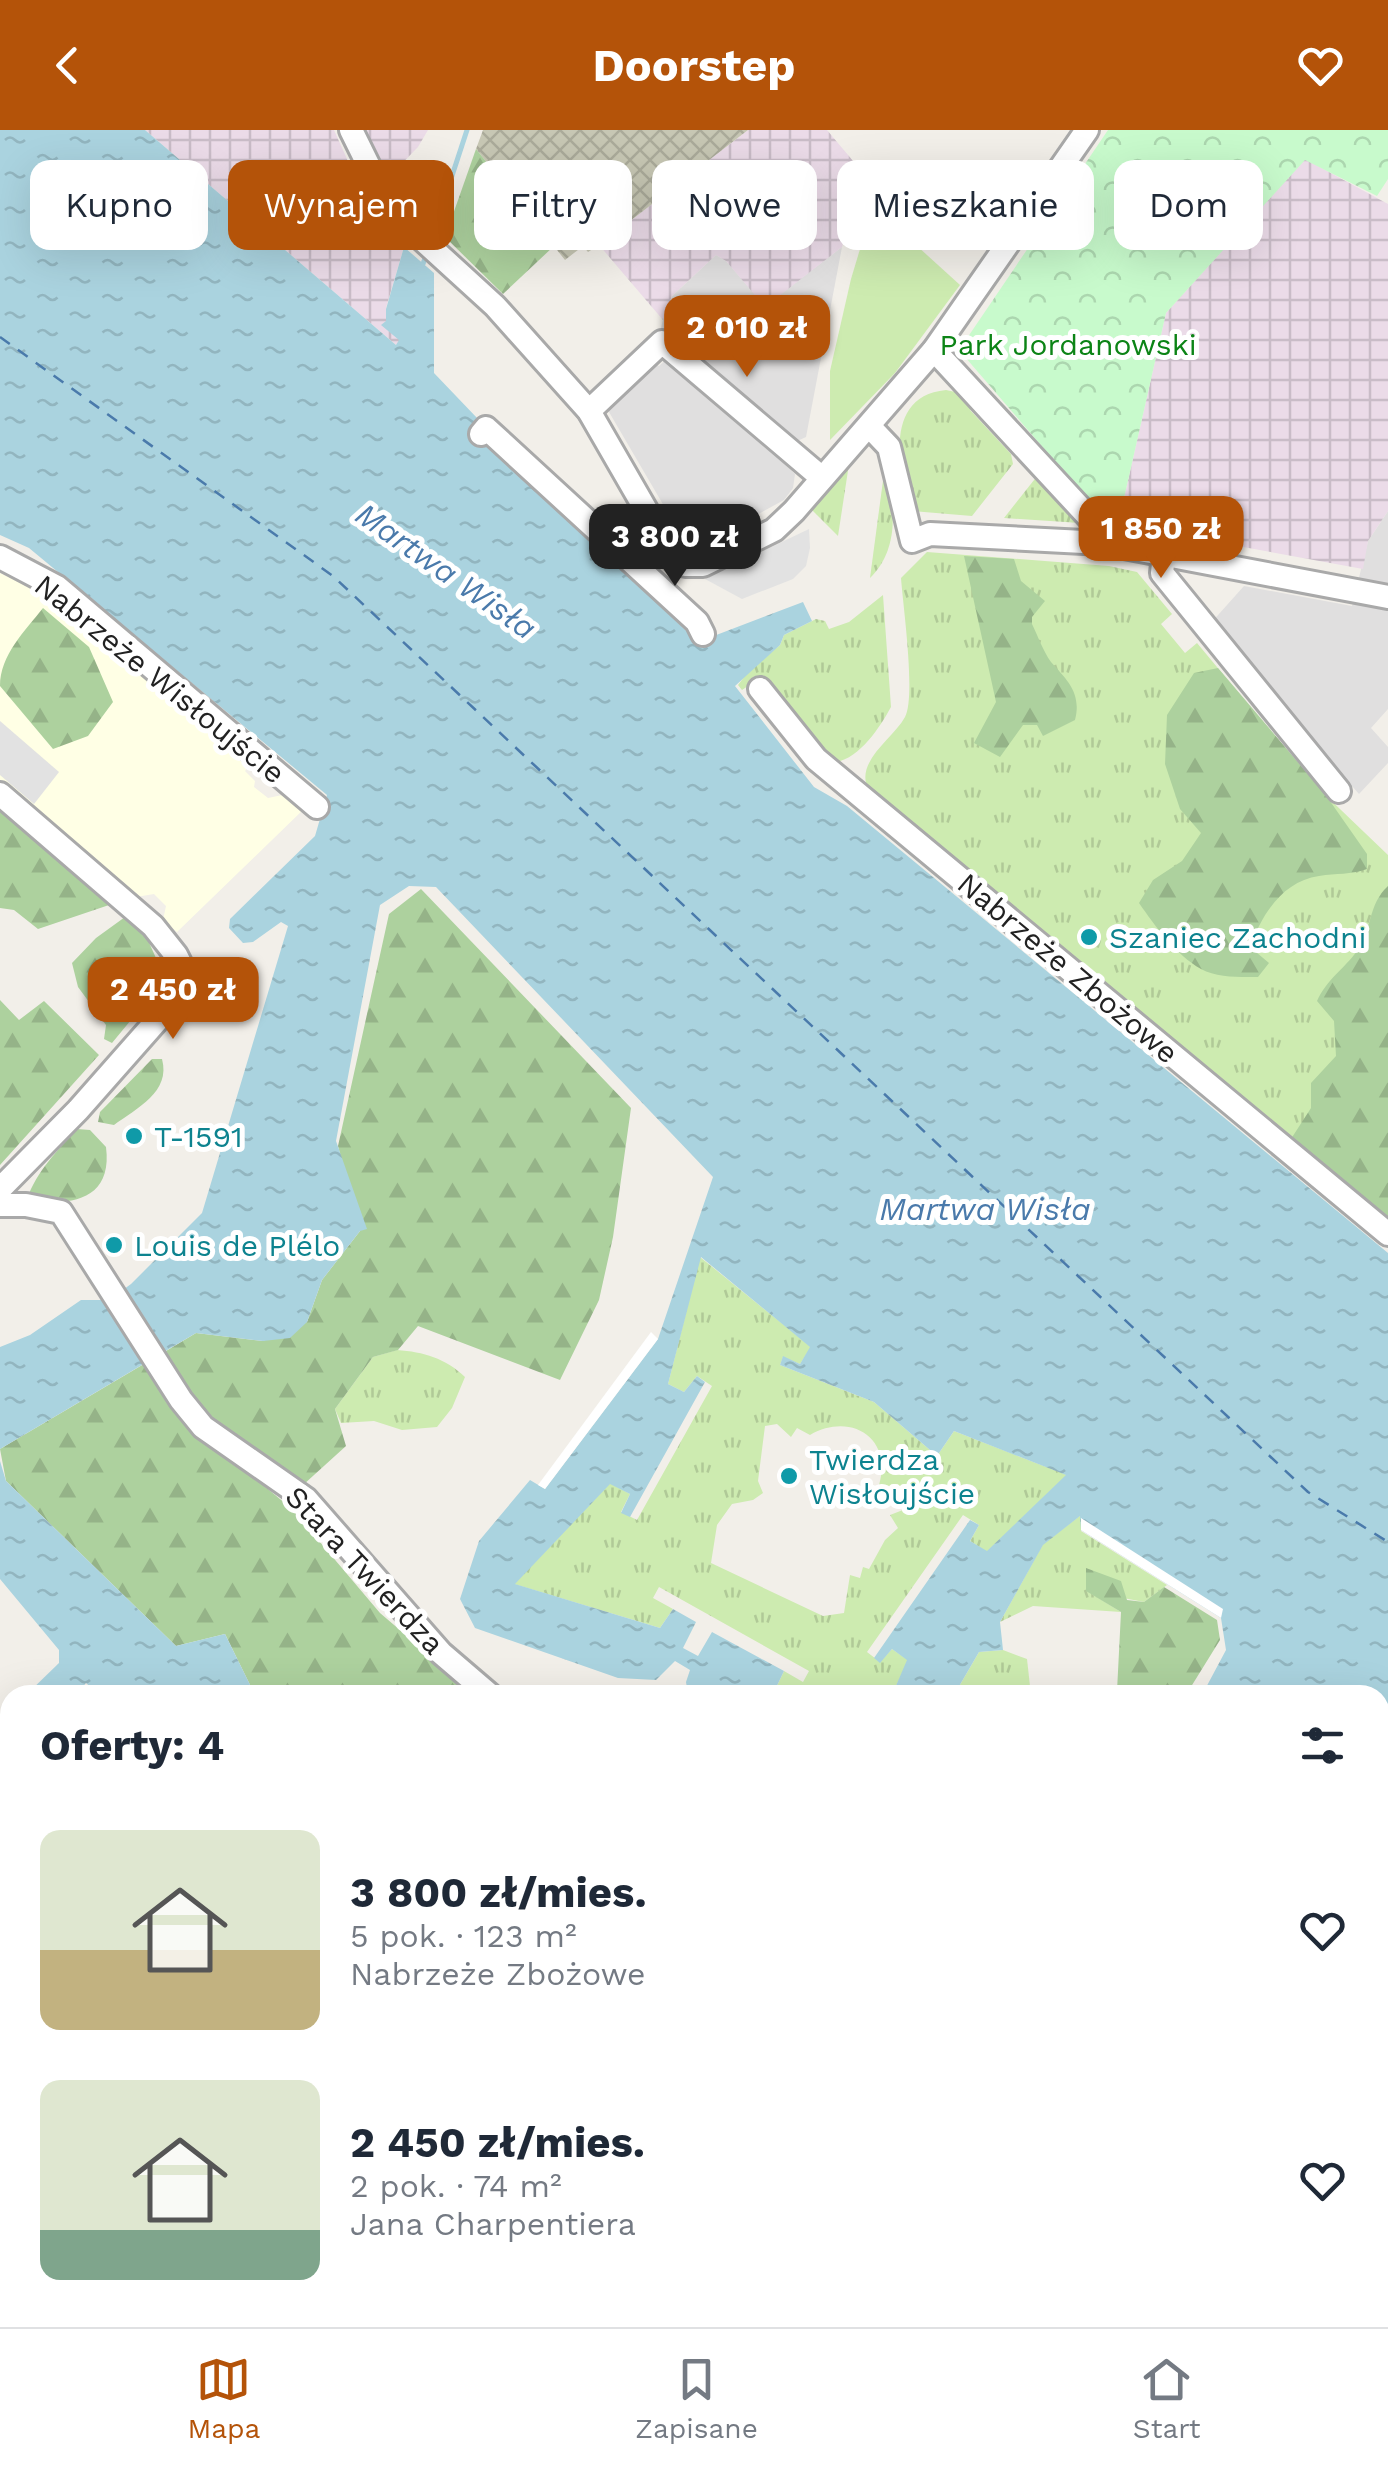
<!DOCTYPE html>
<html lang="pl">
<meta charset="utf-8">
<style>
:root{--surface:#fff;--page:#f2f2f3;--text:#1f2937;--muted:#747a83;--line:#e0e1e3;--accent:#b45309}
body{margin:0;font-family:"Work Sans",sans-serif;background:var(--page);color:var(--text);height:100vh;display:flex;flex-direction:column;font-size:38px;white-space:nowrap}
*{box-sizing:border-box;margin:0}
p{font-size:32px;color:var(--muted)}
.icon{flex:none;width:55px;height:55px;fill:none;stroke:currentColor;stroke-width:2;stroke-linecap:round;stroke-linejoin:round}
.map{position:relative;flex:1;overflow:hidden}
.details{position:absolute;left:0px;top:1555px;width:1390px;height:642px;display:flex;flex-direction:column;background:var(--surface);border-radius:30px 30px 0 0;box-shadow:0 10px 40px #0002}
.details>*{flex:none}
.guide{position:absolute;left:30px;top:30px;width:1330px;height:90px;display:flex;gap:20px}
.price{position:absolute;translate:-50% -85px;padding:0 22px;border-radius:20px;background:var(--accent);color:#fff;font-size:32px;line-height:65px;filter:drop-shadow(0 2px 5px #0008)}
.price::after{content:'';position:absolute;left:50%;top:60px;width:30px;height:22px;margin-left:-15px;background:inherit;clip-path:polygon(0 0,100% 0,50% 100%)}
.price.current{background:#222;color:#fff}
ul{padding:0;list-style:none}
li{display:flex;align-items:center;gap:30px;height:250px;padding:0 40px}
li span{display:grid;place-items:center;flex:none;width:280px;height:200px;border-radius:20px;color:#555}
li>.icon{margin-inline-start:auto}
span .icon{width:120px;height:120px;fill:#fffc;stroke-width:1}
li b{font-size:42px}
h2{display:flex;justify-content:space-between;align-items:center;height:120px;padding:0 40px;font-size:42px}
.chip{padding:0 35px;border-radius:20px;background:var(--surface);box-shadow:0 10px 40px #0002;font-size:35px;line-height:90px}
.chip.current{background:var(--accent);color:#fff}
header{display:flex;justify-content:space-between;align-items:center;height:130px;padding:0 40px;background:var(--accent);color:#fff;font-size:45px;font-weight:700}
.dock{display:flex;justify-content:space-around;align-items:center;height:140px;border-top:2px solid var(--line);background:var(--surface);font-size:28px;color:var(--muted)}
.dock a{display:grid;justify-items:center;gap:5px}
.dock .current{color:var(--accent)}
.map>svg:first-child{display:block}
.residential{fill:#e0dfdf}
.industrial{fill:url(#industrial-grid)}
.education{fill:#ffffe5}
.construction{fill:url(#construction-cross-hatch)}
.grass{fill:url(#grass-tufts);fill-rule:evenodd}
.forest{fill:url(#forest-firs)}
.park{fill:url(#park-crowns)}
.garden{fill:#cdebb0}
.parking{fill:#e2e2e2}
.water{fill:url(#water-ripples)}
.pier{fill:#fff}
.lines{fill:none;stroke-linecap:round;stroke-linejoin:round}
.stream{stroke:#aad3df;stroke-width:5}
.ferry{stroke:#4a7aab;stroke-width:2.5;stroke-dasharray:12 10;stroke-linecap:butt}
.minor-casing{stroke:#a9a9a9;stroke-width:28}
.minor{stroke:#fff;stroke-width:22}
.rail{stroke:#707070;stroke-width:5;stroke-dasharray:20 20;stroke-linecap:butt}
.culture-dot{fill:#0f9aa8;stroke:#fff;stroke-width:4}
.labels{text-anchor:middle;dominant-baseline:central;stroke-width:10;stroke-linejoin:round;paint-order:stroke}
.park-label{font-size:30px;fill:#0c8416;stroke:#fff}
.street-label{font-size:30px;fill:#222;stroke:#fff}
.culture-label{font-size:30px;fill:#0d838f;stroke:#fff;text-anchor:start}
.water-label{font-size:32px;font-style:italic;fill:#4a7aab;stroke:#fff}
</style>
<header><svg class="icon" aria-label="back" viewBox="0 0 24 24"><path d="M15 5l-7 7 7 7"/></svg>Doorstep<svg class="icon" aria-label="heart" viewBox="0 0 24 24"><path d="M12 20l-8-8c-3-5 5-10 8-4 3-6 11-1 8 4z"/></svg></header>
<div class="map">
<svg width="1388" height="2197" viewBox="0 0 1388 2197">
<defs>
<pattern id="industrial-grid" width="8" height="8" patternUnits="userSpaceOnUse" patternTransform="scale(2.5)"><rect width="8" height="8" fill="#ebdbe8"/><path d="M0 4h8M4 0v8" fill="none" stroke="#c9bcc7"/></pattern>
<pattern id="construction-cross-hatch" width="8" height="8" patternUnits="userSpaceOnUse" patternTransform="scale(2.5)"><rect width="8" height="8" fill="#c7c7b4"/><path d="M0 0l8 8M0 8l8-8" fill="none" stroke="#abab9a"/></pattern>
<pattern id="grass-tufts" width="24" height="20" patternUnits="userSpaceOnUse" patternTransform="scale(2.5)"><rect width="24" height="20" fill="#cdebb0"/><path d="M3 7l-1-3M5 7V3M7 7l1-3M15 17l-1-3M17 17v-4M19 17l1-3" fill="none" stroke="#b0c997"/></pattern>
<pattern id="forest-firs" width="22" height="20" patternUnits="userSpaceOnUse" patternTransform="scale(2.5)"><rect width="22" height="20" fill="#add19e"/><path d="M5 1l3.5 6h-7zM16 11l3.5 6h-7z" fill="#95b388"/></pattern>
<pattern id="park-crowns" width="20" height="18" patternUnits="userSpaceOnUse" patternTransform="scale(2.5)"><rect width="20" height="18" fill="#c8facc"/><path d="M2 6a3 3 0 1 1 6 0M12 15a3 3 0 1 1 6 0" fill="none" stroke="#acd6af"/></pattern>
<pattern id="water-ripples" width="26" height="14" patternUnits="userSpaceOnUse" patternTransform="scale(2.5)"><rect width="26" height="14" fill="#aad3df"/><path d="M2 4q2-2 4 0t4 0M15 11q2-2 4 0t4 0" fill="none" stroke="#92b5bf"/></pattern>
</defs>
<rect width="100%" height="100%" fill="#f2efe9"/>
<g class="residential">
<polygon points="842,117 806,307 793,313 660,201 663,190 672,166 716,125 726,131 765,176"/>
<polygon points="670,226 795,344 793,358 784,370 694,419 689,417 678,400 609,282 610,274 654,233 659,236"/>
<polygon points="1388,381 1388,579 1371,598 1388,617 1388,633 1359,664 1210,494 1244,456 1352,476 1368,411"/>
</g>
<g class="industrial">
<polygon points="145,0 334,0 363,65 364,78 404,117 386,178 386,191 400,210 396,215"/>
<polygon points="361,0 428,0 418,17 386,50"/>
<polygon points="748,0 827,0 864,44 842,117 765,177 726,131 716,125 672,166 663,190 599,115"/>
<polygon points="1305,29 1388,74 1388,381 1368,411 1363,439 1161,402 1122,377 1166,183"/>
<polygon points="1380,1772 1388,1776 1388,2140 1380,2142"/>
<polygon points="1133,2188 1248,2188 1246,2192 1226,2197 1135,2197"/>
</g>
<polygon class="education" points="0,443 45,465 250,635 245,641 255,651 254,657 268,668 287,664 306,677 177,802 163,790 166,776 154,764 136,767 0,652"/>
<polygon class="construction" points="483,0 748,0 599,115 588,122 583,116 565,130 476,19"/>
<g class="grass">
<path d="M 946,260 L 960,263 L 975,274 L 970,280 L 1011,324 L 1013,334 L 972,386 L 912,381 C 898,340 883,266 946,260 Z"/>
<polygon points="849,334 838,406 809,377"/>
<path d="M 884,343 C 897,378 898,421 870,448 Z"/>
<polygon points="1038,345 1080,393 1004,388"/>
<path d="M 927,422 L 1109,436 L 1137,442 L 1172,484 L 1161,494 L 1185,523 L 1197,513 L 1317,657 L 1388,725 L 1388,1094 L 936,719 C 924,707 912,691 898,680 C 888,672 874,672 868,659 C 855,631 893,609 905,587 C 916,566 903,476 901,448 Z"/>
<path d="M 883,465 L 891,577 C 880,597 860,628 836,632 L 748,556 L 742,560 L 738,555 L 748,542 L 780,515 L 784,505 L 816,489 L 825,491 L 829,499 L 849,492 Z"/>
<path d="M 700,1127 L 811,1217 L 800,1234 L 783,1227 L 780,1235 L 874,1272 L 937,1326 L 954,1301 L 1067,1345 L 987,1422 L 970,1411 L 979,1395 L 963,1385 L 867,1522 L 880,1532 L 892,1519 L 908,1530 L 892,1565 L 777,1565 L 774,1562 L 784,1541 L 803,1552 L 809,1541 L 659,1457 L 653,1468 L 673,1479 L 660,1498 L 514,1454 L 610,1353 L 630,1364 L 621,1382 L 637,1390 L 712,1256 L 697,1246 L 684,1262 L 668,1254 ZM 777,1294 L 791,1307 L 797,1298 L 810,1305 C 850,1282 893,1307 879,1355 L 889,1363 L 904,1364 L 908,1378 L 890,1385 L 898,1398 L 885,1410 L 869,1439 L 863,1437 L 860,1448 L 850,1445 L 844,1483 L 823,1486 L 711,1433 L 717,1395 L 732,1374 L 753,1370 L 763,1363 L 758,1351 L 765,1296 Z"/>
<path d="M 397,1220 C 424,1222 445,1228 465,1247 L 452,1278 L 437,1297 L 402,1300 L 374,1291 L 341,1293 L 335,1279 L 373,1227 Z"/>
<polygon points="1081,1385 1081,1401 1167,1455 1144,1472 1087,1461 1121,1482 1033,1476 1000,1492 1043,1414"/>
<polygon points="1003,1520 1027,1529 1031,1565 954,1565 979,1522"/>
</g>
<g class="forest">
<polygon points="476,19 554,116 503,164 445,107"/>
<path d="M 964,426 L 1014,429 L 1021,451 L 1045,471 L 1032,487 L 1032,494 C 1038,506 1043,521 1051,532 C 1067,550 1082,563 1075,590 L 1043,606 L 1037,595 L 1023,595 L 1000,627 L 974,613 L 996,572 Z"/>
<path d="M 43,478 L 89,517 L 113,572 L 88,606 L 53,619 L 0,556 C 0,525 25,501 43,478 Z"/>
<path d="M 1218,538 L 1325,664 L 1367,724 L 1367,739 C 1350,745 1337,743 1319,746 C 1283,751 1262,784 1250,817 L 1269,833 L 1258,847 C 1240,847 1217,848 1201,839 C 1176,825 1155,796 1139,773 L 1153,750 L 1182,731 L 1201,703 L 1180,679 L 1165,634 L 1167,585 L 1194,543 Z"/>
<polygon points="0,673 115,773 38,799 14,780 0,778"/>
<path d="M 1388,756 L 1388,1094 L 1289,1012 L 1311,978 L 1311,953 L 1336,926 L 1334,891 L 1317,871 C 1327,849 1344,839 1357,821 C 1372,800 1368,774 1388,756 Z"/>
<polygon points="421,759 631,978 613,1107 599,1170 560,1250 418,1196 398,1220 373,1227 335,1279 346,1316 303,1355 199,1282 161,1224 196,1203 263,1211 307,1192 322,1150 360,1101 338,1016 389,784"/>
<polygon points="125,787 147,808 160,837 150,867 112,913 104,909 106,895 78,857 72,833 96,808"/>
<polygon points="0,870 19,890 44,871 99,925 0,1035"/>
<path d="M 152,929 L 162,929 C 171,962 137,978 114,995 L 98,992 L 100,982 Z"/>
<path d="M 77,999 L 90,1000 L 106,1017 C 113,1071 69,1077 27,1069 C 37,1041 57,1021 77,999 Z"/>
<polygon points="149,1231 200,1303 292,1379 380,1483 476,1565 255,1565 225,1504 176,1516 6,1351 0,1319"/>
<polygon points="1086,1438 1121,1451 1127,1470 1144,1472 1164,1457 1217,1490 1220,1510 1189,1560 1180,1565 1068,1565 1117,1561 1121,1482 1086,1461"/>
</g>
<polygon class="park" points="1108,0 1388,0 1388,49 1377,66 1305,30 1166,183 1122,377 1100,384 959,220"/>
<polygon class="garden" points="873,76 960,155 895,243 830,310 830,241 851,149"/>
<g class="parking">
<polygon points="809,399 810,418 806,436 793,449 742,469 705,449"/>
<polygon points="0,591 59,642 34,674 0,645"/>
</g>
<g class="water">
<polygon points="0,0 145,0 396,215 399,210 381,195 386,191 386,179 404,117 434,143 434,243 478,289 473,295 481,304 698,512 803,472 812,491 784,505 780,515 735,556 814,657 847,676 1388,1123 1388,1776 1380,1772 1380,1565 1202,1565 1226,1520 1221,1488 1081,1400 1080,1386 1043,1415 1000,1492 1003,1520 979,1522 954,1565 892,1565 907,1530 892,1519 880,1533 874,1528 970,1390 979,1395 970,1411 987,1421 1066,1345 954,1301 937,1326 874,1272 780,1235 783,1226 800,1234 810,1217 701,1127 668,1254 684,1262 697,1246 705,1252 630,1387 621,1383 630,1364 610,1354 515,1454 660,1498 673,1479 696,1492 683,1518 698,1526 712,1502 784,1541 774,1562 777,1565 688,1565 686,1552 690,1540 675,1531 656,1550 618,1548 475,1498 460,1469 479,1411 530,1350 545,1359 658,1209 713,1047 436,757 409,756 380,775 336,1011 367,1099 360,1101 322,1150 307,1192 290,1208 263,1211 196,1203 0,1319 0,1217 30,1205 81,1170 109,1170 131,1154 202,1083 288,796 281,792 253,812 243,813 229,798 230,789 315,706 327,665 29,418 0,405"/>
<polygon points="0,1331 6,1351 176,1516 225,1504 255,1565 99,1565 86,1553 76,1565 26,1565 59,1533 59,1520 0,1449"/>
<polygon points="10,1581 10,1666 0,1695 0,1593"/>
</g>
<g class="pier">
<polygon points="651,1202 658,1209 545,1359 538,1355"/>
<polygon points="1081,1388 1223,1479 1221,1488 1081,1400"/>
</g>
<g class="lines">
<g class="stream">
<polyline points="432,107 467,0"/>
<polyline points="423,134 427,122"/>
</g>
<polyline class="ferry" points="0,207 333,446 1308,1362 1388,1412"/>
<defs>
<g id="minor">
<polyline points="351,0 391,81 495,176 589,281 672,425 685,435 703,435 774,400 794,381 934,220 1087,0"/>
<polyline points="934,220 1097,396 1103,413"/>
<polyline points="589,281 662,212 822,348"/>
<polyline points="870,297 889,317 912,411 930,404 1103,413 1388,467"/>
<polyline points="481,304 486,298 697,492 703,504"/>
<polyline points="1164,425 1162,443 1339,661"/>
<polyline points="0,427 57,457 317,677"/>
<polyline points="760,559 816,629 1388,1104"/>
<polyline points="0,664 153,796 176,825 190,853 78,980 0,1059"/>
<polyline points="0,1075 26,1075 61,1082 181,1270 203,1297 306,1369 441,1523 490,1565"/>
<polyline points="0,2024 10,2036"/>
<polyline points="1380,2179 1388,2177"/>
<polyline points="132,2188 139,2197"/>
<polyline points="1310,2197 1347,2188"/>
</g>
</defs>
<use href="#minor" class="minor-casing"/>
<use href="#minor" class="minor"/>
<g class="rail">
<polyline points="0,2078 10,2090"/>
<polyline points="92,2188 100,2197"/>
</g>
</g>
<g class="culture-dot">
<circle cx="1089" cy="807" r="10"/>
<circle cx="134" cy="1006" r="10"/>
<circle cx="114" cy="1115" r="10"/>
<circle cx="789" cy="1346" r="10"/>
</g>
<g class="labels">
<g class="park-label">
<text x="1068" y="214">Park Jordanowski</text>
</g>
<g class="street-label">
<text transform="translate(160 549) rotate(39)">Nabrzeże Wisłoujście</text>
<text transform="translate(1068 838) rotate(40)">Nabrzeże Zbożowe</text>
<text transform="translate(365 1440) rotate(47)">Stara Twierdza</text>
</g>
<g class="culture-label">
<text x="1109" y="807">Szaniec Zachodni</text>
<text x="154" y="1006">T-1591</text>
<text x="134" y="1115">Louis de Plélo</text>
<text x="809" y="1329">Twierdza<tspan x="809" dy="34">Wisłoujście</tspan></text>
</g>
<g class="water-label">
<text transform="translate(446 441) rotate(35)">Martwa Wisła</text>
<text x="985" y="1079">Martwa Wisła</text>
</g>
</g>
</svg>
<b class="price" style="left:747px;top:250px">2 010 zł</b>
<b class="price" style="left:1161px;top:451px">1 850 zł</b>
<b class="price current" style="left:675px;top:459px">3 800 zł</b>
<b class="price" style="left:173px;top:912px">2 450 zł</b>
<div class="guide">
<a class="chip">Kupno</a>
<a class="chip current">Wynajem</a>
<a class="chip">Filtry</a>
<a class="chip">Nowe</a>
<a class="chip">Mieszkanie</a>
<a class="chip">Dom</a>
</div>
<section class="details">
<h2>Oferty: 4<svg class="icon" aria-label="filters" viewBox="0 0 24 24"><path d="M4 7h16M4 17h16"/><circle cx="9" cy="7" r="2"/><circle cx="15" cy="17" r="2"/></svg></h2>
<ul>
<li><span style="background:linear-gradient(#dfe7d0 60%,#c2b280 0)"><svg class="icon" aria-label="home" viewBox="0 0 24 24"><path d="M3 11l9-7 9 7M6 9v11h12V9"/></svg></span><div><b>3 800 zł/mies.</b><p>5 pok. · 123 m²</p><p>Nabrzeże Zbożowe</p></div><svg class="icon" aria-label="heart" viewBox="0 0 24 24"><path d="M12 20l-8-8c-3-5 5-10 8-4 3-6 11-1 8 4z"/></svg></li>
<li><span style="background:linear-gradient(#dfe7d0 75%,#7fa58c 0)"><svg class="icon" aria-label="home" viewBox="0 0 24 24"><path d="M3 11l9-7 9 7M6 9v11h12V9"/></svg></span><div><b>2 450 zł/mies.</b><p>2 pok. · 74 m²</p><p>Jana Charpentiera</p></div><svg class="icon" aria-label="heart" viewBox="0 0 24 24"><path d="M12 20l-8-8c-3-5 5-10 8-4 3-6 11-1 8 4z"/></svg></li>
</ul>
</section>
</div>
<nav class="dock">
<a class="current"><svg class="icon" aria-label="map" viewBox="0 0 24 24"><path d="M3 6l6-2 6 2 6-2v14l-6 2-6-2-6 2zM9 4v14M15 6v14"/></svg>Mapa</a>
<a><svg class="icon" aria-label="saved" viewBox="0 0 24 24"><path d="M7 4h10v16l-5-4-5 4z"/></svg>Zapisane</a>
<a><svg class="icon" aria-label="home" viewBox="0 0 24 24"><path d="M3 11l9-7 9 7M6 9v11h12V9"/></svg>Start</a>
</nav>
